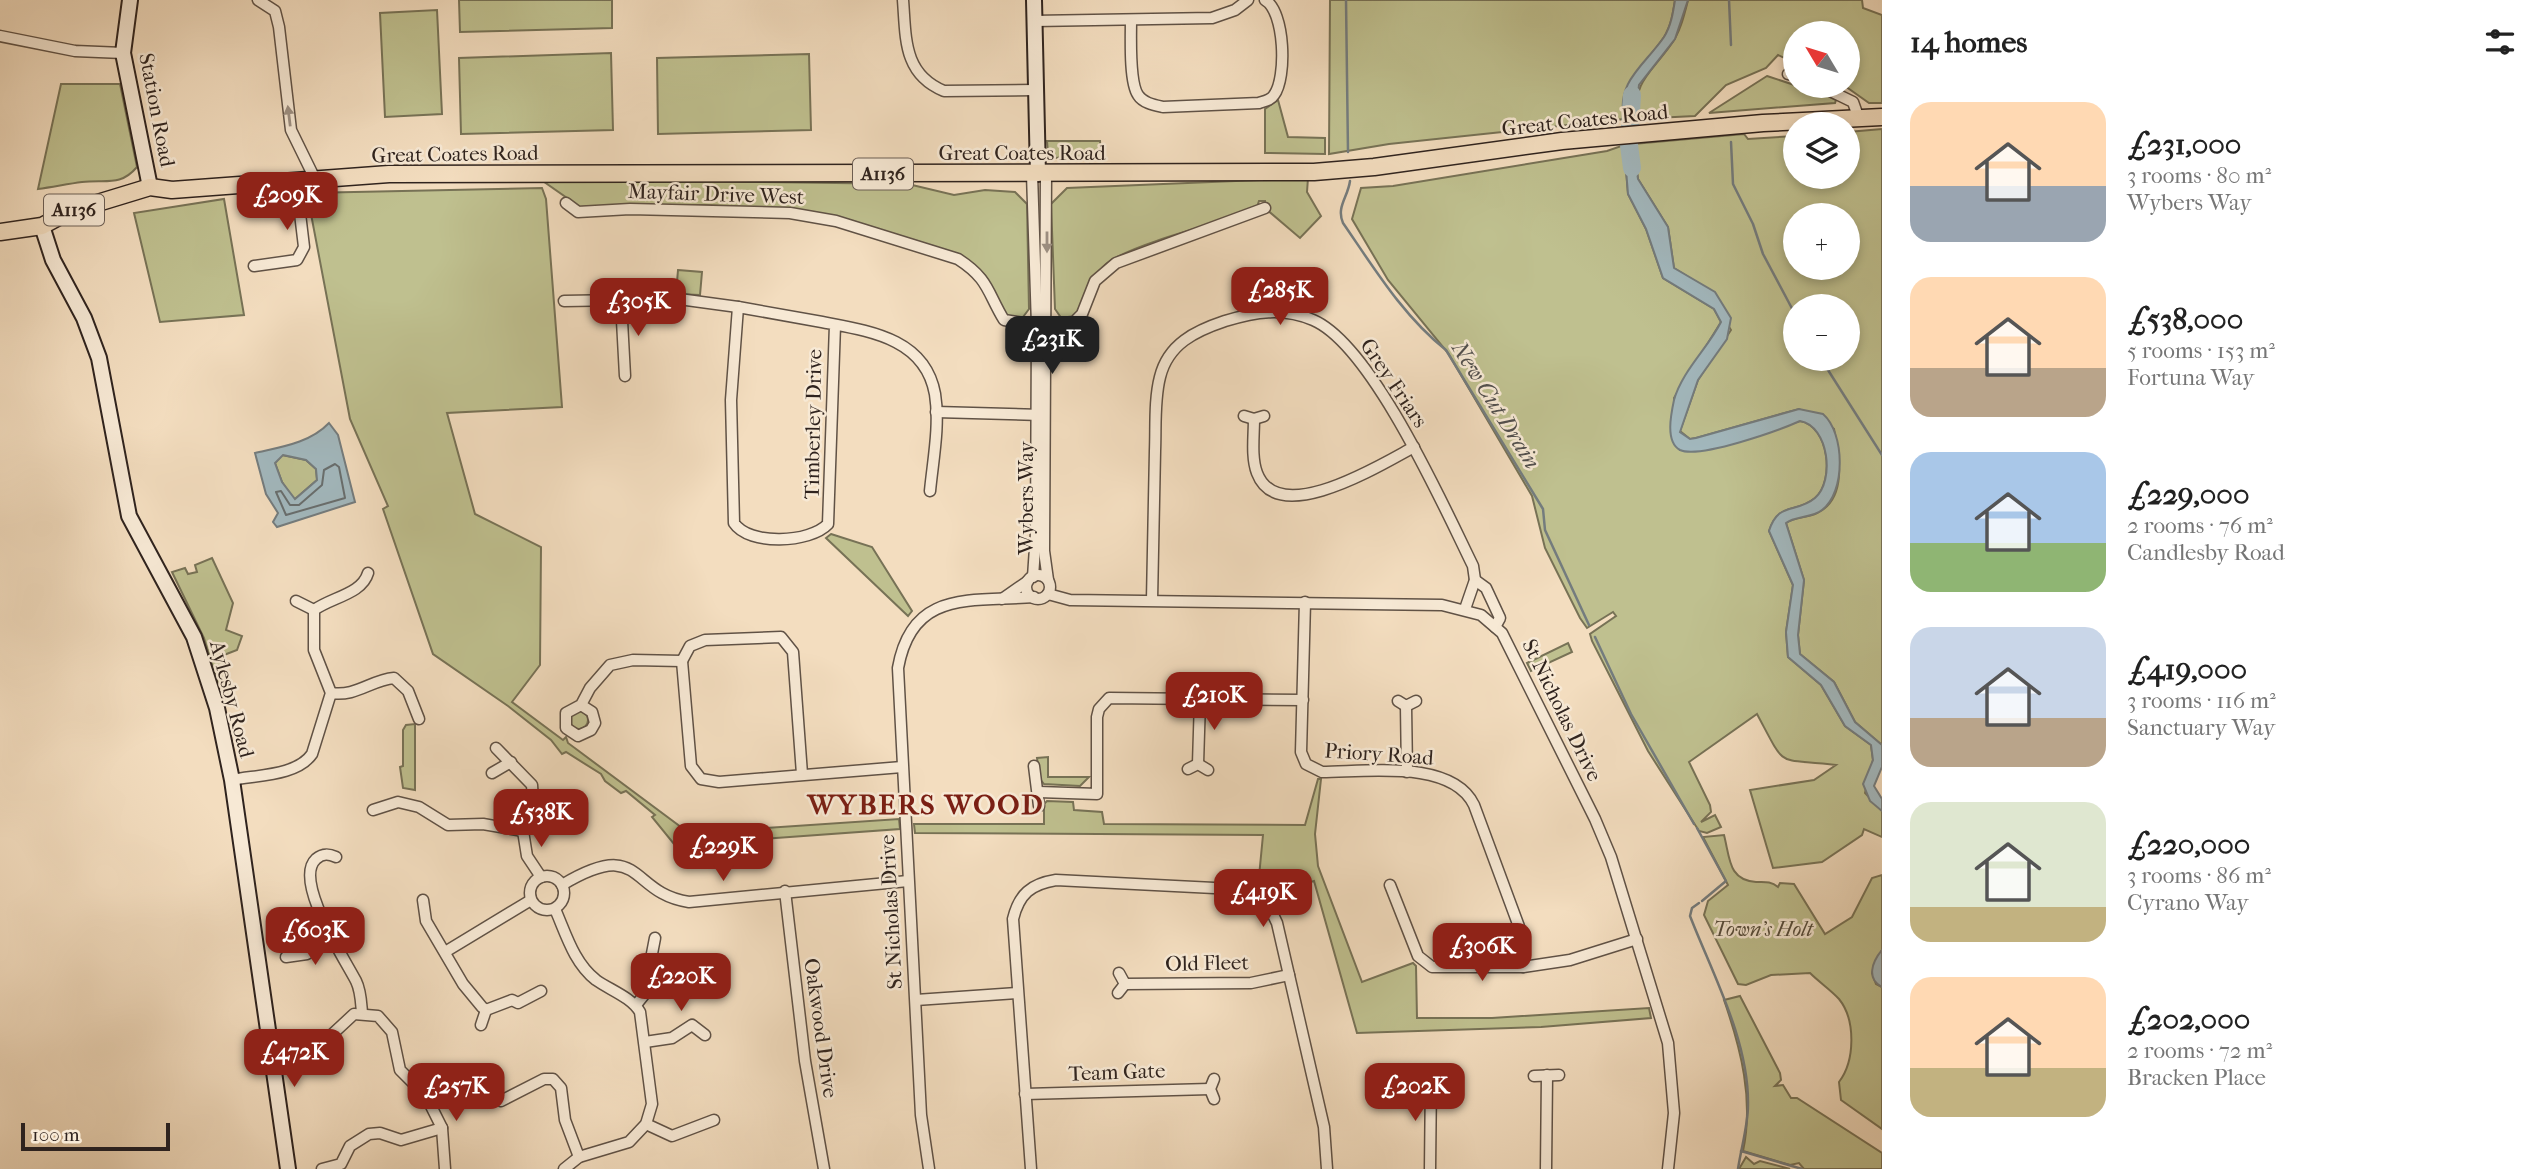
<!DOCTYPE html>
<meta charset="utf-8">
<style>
:root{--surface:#fff;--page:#f2f2f2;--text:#222;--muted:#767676;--accent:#8f2418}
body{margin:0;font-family:"IM FELL French Canon",serif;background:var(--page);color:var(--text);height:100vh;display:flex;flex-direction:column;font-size:26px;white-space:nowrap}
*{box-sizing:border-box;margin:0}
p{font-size:23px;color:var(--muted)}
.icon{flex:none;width:38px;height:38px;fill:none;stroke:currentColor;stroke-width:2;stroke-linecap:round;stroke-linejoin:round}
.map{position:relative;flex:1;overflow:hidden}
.panel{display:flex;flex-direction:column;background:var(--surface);width:665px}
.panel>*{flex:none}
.needle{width:46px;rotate:308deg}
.fabs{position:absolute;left:1783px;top:21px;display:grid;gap:14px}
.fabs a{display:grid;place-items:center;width:77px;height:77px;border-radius:50%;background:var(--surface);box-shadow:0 4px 10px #0003;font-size:35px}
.scale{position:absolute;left:21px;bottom:18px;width:149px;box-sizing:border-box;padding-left:7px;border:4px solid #2f231e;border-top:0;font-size:19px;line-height:24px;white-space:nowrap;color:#2f231e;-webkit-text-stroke:5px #f7e9d5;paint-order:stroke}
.price{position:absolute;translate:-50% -60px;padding:0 16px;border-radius:14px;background:var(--accent);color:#fff;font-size:23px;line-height:46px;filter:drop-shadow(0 2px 4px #0008)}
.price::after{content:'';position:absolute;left:50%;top:42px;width:21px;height:16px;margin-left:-10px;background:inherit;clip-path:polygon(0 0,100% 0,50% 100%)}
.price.on{background:#222;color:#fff}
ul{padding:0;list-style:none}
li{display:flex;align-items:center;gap:21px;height:175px;padding:0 28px}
li span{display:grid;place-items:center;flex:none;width:196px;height:140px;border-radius:21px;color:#555}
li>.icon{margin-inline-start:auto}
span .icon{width:84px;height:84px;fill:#fffc;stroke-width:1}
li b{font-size:30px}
h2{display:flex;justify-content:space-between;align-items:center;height:84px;padding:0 28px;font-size:30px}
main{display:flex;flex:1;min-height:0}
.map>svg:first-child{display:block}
.green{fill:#bfc08f;stroke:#777256;stroke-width:2;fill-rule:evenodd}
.water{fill:#a2b8be;stroke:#747c7e;stroke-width:2;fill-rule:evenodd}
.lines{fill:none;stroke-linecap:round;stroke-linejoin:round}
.shore{stroke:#686e6e;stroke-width:2}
.stream{stroke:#747c7e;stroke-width:2.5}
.river{stroke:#a2b8be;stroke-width:18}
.street-casing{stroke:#605246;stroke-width:13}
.secondary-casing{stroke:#2f231e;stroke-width:18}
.primary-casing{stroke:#2f231e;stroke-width:19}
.street{stroke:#f7e9d5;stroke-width:10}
.secondary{stroke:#f7e9d5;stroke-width:14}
.primary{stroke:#f3ddbf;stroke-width:16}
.oneway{fill:#9d9083}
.labels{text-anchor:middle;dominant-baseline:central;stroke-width:5;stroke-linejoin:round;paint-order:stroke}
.shield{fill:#f7e9d5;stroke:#6b5e55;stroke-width:2}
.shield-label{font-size:19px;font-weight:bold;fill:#2f231e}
.street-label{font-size:21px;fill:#2f231e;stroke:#f7e9d5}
.park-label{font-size:21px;font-style:italic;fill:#534a3a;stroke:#f7e9d5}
.water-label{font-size:23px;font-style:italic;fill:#52504e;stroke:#f7e9d5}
.district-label{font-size:28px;font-weight:bold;letter-spacing:2px;fill:#7a1f14;stroke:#f7e9d5}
</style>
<main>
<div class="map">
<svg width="1882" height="1169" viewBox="0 0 1882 1169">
<rect width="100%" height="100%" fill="#f3ddbf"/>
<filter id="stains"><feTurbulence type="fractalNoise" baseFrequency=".00286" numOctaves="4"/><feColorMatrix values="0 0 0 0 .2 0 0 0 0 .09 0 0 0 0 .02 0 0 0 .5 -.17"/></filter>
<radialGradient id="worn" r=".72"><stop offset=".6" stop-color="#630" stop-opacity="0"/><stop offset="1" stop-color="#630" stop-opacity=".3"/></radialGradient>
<g class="green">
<polygon points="459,0 612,0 612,28 460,32"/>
<path d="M 1330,0 L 1675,0 C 1673,13 1671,26 1664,37 C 1646,64 1617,84 1624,119 L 1389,144 L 1329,154 Z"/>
<path d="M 1688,0 L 1862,0 L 1863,8 L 1882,15 L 1882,103 L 1869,103 L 1845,86 L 1848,86 L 1848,33 L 1796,33 L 1795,63 L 1778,55 L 1766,68 L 1726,85 L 1695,116 L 1635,119 C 1635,80 1649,75 1670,46 C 1680,33 1684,16 1688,0 Z"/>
<polygon points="437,10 442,114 385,117 380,13"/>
<polygon points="611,53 613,130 461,134 459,58"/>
<polygon points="809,54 811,130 658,134 657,58"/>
<polygon points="1767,76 1828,96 1836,100 1835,103 1709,113"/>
<path d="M 61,84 L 120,84 L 137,167 C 120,187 106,179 82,182 C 67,184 53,187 38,189 Z"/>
<polygon points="1278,100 1288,137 1325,138 1325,154 1265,153 1265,109"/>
<path d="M 1882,129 L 1882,745 L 1855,722 L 1834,682 L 1800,654 L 1798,635 L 1804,580 L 1786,523 C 1794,517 1807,518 1817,513 C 1848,499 1839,455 1834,429 L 1799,409 L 1696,438 L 1690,439 L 1680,431 L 1698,380 L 1731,330 L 1703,286 L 1674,268 L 1668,227 L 1638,179 L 1633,144 L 1744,134 L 1748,139 L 1795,136 L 1796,177 L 1848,177 L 1848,132 ZM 1796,215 L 1848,215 L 1848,268 L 1796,268 ZM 1796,306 L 1848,306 L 1848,359 L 1796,359 Z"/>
<polygon points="1047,141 1100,141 1101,155 1054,158 1048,153"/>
<path d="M 1624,145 L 1628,194 L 1646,229 L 1663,278 L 1714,309 L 1721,322 L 1674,398 L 1680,450 L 1709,449 L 1800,421 C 1829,426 1835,481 1815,498 C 1796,514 1779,501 1769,531 L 1793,585 L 1786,632 L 1788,657 L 1821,685 L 1845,726 L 1871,745 L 1873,760 L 1865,793 L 1882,811 L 1882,837 L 1864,829 L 1862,835 L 1822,862 L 1773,868 L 1750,790 L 1814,780 L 1836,765 C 1775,757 1788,772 1757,714 L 1689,762 L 1710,805 L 1711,812 L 1701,822 L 1715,815 L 1721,827 L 1707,833 L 1699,831 L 1648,751 L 1592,641 L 1590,634 L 1616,616 L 1613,612 L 1587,628 L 1580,618 L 1545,548 L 1532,496 L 1448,353 L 1388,280 L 1352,219 L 1361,188 L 1393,186 L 1607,151 Z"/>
<path d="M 1308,178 L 1307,192 L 1321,216 L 1300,238 L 1266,209 L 1265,201 L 1259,201 L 1256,210 L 1249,213 C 1217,223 1129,245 1106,264 C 1091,277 1086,298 1079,316 L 1069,320 L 1062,319 L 1055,309 L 1051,204 L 1067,188 Z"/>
<path d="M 540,179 L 908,184 L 954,195 L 985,190 L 1015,192 L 1027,204 L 1029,309 L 1020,321 L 1009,321 C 995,303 994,283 975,268 L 795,210 L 706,205 L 580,207 Z"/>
<polygon points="542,188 546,199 562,407 447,413 475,514 541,547 540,665 512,702 563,740 566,737 568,743 689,833 899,819 900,829 691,844 689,842 678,849 652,817 655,815 626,791 621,793 605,781 601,774 566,752 562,754 551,740 508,706 433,654 383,509 388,506 350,419 307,193"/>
<polygon points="224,199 244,315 160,322 134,213"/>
<polygon points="678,270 702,272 700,295 676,294"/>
<polygon points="282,455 306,460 316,469 317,480 294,500 282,482 275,463"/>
<polygon points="831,534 872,547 912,611 908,616 826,538"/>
<polygon points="212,558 233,603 226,630 242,636 237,650 224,655 231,690 225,707 204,638 172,572 185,568 188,574 197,572 195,565"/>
<polygon points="1568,643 1572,652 1531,671 1527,663"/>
<circle cx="579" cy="720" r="9"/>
<polygon points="415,724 415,790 403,788 400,767 403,766 403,730 406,725"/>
<polygon points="1048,757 1048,777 1089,777 1080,786 1044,784 1040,779 1037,758"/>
<polygon points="1318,779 1321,779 1315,834 1318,866 1362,982 1413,963 1416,966 1417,1018 1492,1018 1649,1008 1651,1018 1541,1027 1357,1033 1314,881 1267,894 1258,887 1263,835 915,833 914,824 1044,824 1044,804 1047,801 1073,802 1074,810 1102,812 1104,824 1305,825"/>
<path d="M 1724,835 C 1730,858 1728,880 1756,882 C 1765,882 1771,881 1778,887 L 1780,883 L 1794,884 L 1825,934 L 1852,917 L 1872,878 L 1882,875 L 1882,950 L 1872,973 L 1876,984 L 1882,987 L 1882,1129 L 1841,1100 L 1839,1082 C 1855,1061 1856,1020 1839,999 C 1831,990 1819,982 1810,973 L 1771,975 L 1746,985 L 1738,984 L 1704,915 L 1708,901 L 1728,885 L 1703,837 Z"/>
<path d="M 1740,996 L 1780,1073 L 1781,1080 L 1775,1086 L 1783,1085 L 1791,1098 L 1797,1098 L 1882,1153 L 1882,1169 L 1804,1169 L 1799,1163 L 1790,1165 L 1743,1151 C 1754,1100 1741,1049 1724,1000 Z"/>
<polygon points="1746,1157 1754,1164 1760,1161 1790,1169 1739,1169"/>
</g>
<g class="water">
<path d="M 1675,0 L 1688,0 L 1675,39 L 1639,85 L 1635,119 L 1624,119 C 1616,81 1645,65 1664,37 C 1671,26 1673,13 1675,0 Z"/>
<path d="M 1633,144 L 1638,179 L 1668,227 L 1674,268 L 1715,292 L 1731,318 L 1727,339 L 1698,380 L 1680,432 L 1690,439 L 1696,438 L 1799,409 L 1823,414 C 1845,433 1846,492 1822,510 C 1812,518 1795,516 1786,523 L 1804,580 L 1798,635 L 1800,654 L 1834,682 L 1855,722 L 1882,745 L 1882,767 L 1874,786 L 1882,799 L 1882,811 L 1870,801 L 1863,784 L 1873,760 L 1871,745 L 1845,726 L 1821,685 L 1788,657 L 1786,632 L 1793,585 L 1769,531 C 1778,501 1796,514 1815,498 C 1835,481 1829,426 1800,421 C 1780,430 1700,459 1680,450 C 1665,442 1671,414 1674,400 C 1682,371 1708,348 1721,322 L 1714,309 L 1663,278 L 1646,229 L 1628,194 L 1624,145 Z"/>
<path d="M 329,423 L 338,435 L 355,502 L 277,527 L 273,522 L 278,513 L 266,494 L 255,453 C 281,447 310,443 329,423 ZM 283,455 L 306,460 L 316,469 L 317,480 L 295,499 L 282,482 L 275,463 Z"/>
<path d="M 1882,950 L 1882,987 C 1866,979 1872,962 1882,950 Z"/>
</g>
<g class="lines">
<polygon class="shore" points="335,464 339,467 345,498 286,515 276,492 281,491 290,505 299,505 322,485 324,470"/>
<g class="stream">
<polyline points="1346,0 1348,152"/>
<polyline points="1729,0 1731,45"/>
<polyline points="1731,142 1733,184 1753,224 1763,254 1796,316"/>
<path d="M 1350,181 C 1348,197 1336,207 1343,223 C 1374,268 1403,316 1446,350 L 1543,509 L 1545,530 L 1589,625"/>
<polyline points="1821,359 1882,455"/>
<polyline points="1595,637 1631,714 1694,824"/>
<polyline points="1697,828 1726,881 1702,901"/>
<path d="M 1699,903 L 1692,908 L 1690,916 C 1713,975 1749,1041 1748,1105 C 1748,1126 1741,1148 1738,1169"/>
<polyline points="1741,1151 1802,1169"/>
</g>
<polyline class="river" points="1632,168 1629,145 1632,95"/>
<defs>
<g id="street">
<polyline points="258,0 275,11 279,27 291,130 315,179"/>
<path d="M 903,0 C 906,38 903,74 944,91 L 1035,90"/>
<path d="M 1131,20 C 1131,37 1129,82 1138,95 C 1143,103 1154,105 1163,107 L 1259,103 C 1265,101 1271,100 1274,95 C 1287,78 1285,11 1265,0"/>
<polyline points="1034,21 1212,18 1235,10 1248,0"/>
<polyline points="0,36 75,51 123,53"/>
<polyline points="1788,74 1796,76"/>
<polyline points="1820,86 1853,102 1859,119"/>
<polyline points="1032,174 1037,325 1036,533 1033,577"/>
<polyline points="1046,174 1044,551 1048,580"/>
<path d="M 566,203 L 578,212 L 630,209 L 790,213 L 836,221 L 958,259 C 989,279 987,292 1004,320 L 1037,325 L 1074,322 L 1082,314 L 1095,281 L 1116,263 L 1265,208"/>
<polyline points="254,266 297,260 304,247 296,180"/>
<polyline points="564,301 679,299 738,307"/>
<polyline points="621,302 625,376"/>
<path d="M 835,325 L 828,524 C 810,543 749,546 734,523 L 731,400 L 738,307 C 766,312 794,317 822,322 C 869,331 925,338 935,394 C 940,425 933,460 930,491"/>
<polyline points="936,412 1041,415"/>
<polyline points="1244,416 1254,419 1264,416"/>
<path d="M 1254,419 C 1254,436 1251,457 1257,473 C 1278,529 1382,464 1414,447"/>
<circle cx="1038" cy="587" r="12"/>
<polyline points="1475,580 1486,588 1500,618 1495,627"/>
<polyline points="1048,594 1070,600 1442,605 1481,615 1502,633 1595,819 1611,857 1668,1043 1674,1113 1668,1169"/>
<polyline points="1002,599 1028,581"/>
<path d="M 1152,600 C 1153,550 1154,501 1155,451 C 1156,427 1154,400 1160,377 C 1168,344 1195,331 1225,321 C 1255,312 1282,307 1313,320 C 1372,345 1444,507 1473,566 L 1475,580 L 1465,609"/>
<polyline points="296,601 314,610"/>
<path d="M 1305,602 L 1301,752 L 1306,764 L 1322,772 C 1365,772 1452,759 1474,805 L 1521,932 L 1523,967"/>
<polyline points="682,661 691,766 701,779 719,782 902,767"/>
<path d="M 331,693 C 356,697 371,680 394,678 L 408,691 L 419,719"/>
<polyline points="1398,701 1406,706 1416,701"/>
<polyline points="581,705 592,712 595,723 591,730 578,736 566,728 566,713 581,705 590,688 610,665 633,660 682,661 690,646 705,640 781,637 793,652 802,774"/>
<polyline points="1406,706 1407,772"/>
<polyline points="1198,764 1200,700"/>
<polyline points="1034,766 1039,806"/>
<polyline points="1188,769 1198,764 1208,770"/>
<polyline points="492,773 511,762"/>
<path d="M 232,780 C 256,775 297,776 312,754 L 331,693 L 314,650 L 314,610 C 332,597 362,594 368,573"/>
<polyline points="1039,792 1097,794 1097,717 1099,709 1109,698 1303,700"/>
<polyline points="373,810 398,802 419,807 448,825 483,824 523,831 533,800 532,785 496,748"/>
<polyline points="523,831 527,856 541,877"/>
<path d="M 336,857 C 329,854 323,853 316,859 C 293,880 344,958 356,981 C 361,991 361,1002 362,1013"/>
<circle cx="547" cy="893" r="17"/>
<path d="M 562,885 C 644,836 628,893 689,902 L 908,881"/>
<polyline points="1390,885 1418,956 1432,967 1523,967 1570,960 1637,939"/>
<polyline points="785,891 805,1061 824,1169"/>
<polyline points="423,900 426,921 463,984 482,1007 486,1010 512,1000 518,1003 541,991"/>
<path d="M 555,909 C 566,934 574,963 596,980 C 610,990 631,997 640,1012 L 652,1104 L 646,1124 L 629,1142 L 579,1157 L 564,1169"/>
<polyline points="445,952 531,900"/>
<polyline points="286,957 307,954 331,937"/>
<polyline points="1125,984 1251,983 1289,975"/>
<polyline points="1118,993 1125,984 1119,973"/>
<polyline points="916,1000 1017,993"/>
<polyline points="636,1005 644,995 655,938"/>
<polyline points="481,1025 486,1010"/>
<polyline points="645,1042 672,1038 692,1025 705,1035"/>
<polyline points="271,1051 326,1040 354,1014 378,1016 392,1032 400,1070 426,1096 442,1128 445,1169"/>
<polyline points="1418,1074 1431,1077 1442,1073"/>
<polyline points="1534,1076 1559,1075"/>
<polyline points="1025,1094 1210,1089"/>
<polyline points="1214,1099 1210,1089 1214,1079"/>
<polyline points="501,1101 544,1079 553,1079 561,1088 565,1120 579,1157"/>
<polyline points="646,1124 672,1136 714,1120"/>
<polyline points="322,1169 341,1164 350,1146 369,1134 380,1133 401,1140 442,1128"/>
<path d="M 929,1169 L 921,1115 L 898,668 C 912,589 971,602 1034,597"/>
<path d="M 1031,1169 L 1013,919 C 1019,894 1031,884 1056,880 L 1234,889 C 1259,891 1267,901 1277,923 L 1324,1127 L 1327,1169"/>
<polyline points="1430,1169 1431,1077"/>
<polyline points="1546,1169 1547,1075"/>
</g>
<g id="secondary">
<polyline points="130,0 123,53 150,187"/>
<polyline points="1034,0 1038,174"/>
<polyline points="42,226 53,260 84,318 99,358 129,516 194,637 217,708 232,780 288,1169"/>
</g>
<polyline id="primary" points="0,232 42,226 68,212 150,187 172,190 389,174 1314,172 1374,167 1562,141 1763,123 1882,117"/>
</defs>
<use href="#street" class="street-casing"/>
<use href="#secondary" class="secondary-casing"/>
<use href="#primary" class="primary-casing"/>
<use href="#street" class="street"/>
<use href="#secondary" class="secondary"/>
<use href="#primary" class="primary"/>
</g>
<defs><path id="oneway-solid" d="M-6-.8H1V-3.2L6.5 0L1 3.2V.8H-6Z" transform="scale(1.75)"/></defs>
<g class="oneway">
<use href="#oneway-solid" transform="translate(289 116) rotate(-97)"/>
<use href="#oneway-solid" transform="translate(1047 242) rotate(90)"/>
</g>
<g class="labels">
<g class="shield">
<rect x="853" y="158.5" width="60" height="31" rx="5"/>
<rect x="44" y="194.5" width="60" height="31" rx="5"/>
</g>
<g class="shield-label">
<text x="883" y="174">A1136</text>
<text x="74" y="210">A1136</text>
</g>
<g class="street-label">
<text transform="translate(157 110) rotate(79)">Station Road</text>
<text transform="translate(1585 120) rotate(-6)">Great Coates Road</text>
<text x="1022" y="153">Great Coates Road</text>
<text transform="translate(455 154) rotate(-1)">Great Coates Road</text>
<text transform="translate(716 194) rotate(2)">Mayfair Drive West</text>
<text transform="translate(1394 383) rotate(56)">Grey Friars</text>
<text transform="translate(813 424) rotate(-89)">Timberley Drive</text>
<text transform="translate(1026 498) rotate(-90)">Wybers Way</text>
<text transform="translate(232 699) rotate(75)">Aylesby Road</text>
<text transform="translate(1562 710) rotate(64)">St Nicholas Drive</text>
<text transform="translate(1379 754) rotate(4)">Priory Road</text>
<text transform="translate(891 912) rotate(-93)">St Nicholas Drive</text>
<text transform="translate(1207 963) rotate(-1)">Old Fleet</text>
<text transform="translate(821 1028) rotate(82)">Oakwood Drive</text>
<text transform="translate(1117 1072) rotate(-2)">Team Gate</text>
</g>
<g class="park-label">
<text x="1763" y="929">Town's Holt</text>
</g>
<g class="water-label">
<text transform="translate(1496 405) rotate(58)">New Cut Drain</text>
</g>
<g class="district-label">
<text x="926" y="804">WYBERS WOOD</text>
</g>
</g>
<rect width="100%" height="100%" filter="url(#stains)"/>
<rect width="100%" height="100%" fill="url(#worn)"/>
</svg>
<div class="fabs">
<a><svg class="needle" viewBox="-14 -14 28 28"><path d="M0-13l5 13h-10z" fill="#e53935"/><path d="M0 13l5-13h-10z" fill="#767676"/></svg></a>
<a><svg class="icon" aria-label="layers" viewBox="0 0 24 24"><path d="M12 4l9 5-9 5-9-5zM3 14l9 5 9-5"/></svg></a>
<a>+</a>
<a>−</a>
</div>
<div class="scale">100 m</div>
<b class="price" style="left:287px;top:232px">£209K</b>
<b class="price" style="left:1280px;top:327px">£285K</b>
<b class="price" style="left:638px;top:338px">£305K</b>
<b class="price on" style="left:1052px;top:376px">£231K</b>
<b class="price" style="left:1214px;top:732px">£210K</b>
<b class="price" style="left:541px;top:849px">£538K</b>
<b class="price" style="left:723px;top:883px">£229K</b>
<b class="price" style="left:1263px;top:929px">£419K</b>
<b class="price" style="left:315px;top:967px">£603K</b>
<b class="price" style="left:1482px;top:983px">£306K</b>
<b class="price" style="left:681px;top:1013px">£220K</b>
<b class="price" style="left:294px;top:1089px">£472K</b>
<b class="price" style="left:456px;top:1123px">£257K</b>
<b class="price" style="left:1415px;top:1123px">£202K</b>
</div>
<section class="panel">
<h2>14 homes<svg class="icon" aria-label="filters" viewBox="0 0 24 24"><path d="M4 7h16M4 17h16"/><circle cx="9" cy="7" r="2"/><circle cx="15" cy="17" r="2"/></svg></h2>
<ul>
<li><span style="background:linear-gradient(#ffd9b3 60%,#9aa5b1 0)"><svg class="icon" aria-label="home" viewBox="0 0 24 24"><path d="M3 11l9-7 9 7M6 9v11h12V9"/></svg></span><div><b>£231,000</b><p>3 rooms · 80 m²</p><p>Wybers Way</p></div></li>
<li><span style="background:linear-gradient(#ffd9b3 65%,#b9a48a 0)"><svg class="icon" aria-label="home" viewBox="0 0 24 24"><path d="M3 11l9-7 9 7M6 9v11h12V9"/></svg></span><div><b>£538,000</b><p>5 rooms · 153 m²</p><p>Fortuna Way</p></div></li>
<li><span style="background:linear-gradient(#a9c7e8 65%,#8fb573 0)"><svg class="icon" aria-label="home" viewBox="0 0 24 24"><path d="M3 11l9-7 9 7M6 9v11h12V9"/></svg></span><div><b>£229,000</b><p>2 rooms · 76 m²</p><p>Candlesby Road</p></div></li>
<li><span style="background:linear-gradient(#c9d6e8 65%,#b9a48a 0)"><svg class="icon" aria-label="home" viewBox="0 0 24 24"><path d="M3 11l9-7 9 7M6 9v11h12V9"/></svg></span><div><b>£419,000</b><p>3 rooms · 116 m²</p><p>Sanctuary Way</p></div></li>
<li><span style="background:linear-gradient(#dfe7d0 75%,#c2b280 0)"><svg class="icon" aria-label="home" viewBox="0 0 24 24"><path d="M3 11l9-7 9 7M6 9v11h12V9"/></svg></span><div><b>£220,000</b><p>3 rooms · 86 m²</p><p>Cyrano Way</p></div></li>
<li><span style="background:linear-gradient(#ffd9b3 65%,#c2b280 0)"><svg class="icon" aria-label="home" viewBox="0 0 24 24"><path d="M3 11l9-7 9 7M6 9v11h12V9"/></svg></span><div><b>£202,000</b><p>2 rooms · 72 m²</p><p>Bracken Place</p></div></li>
</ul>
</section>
</main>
